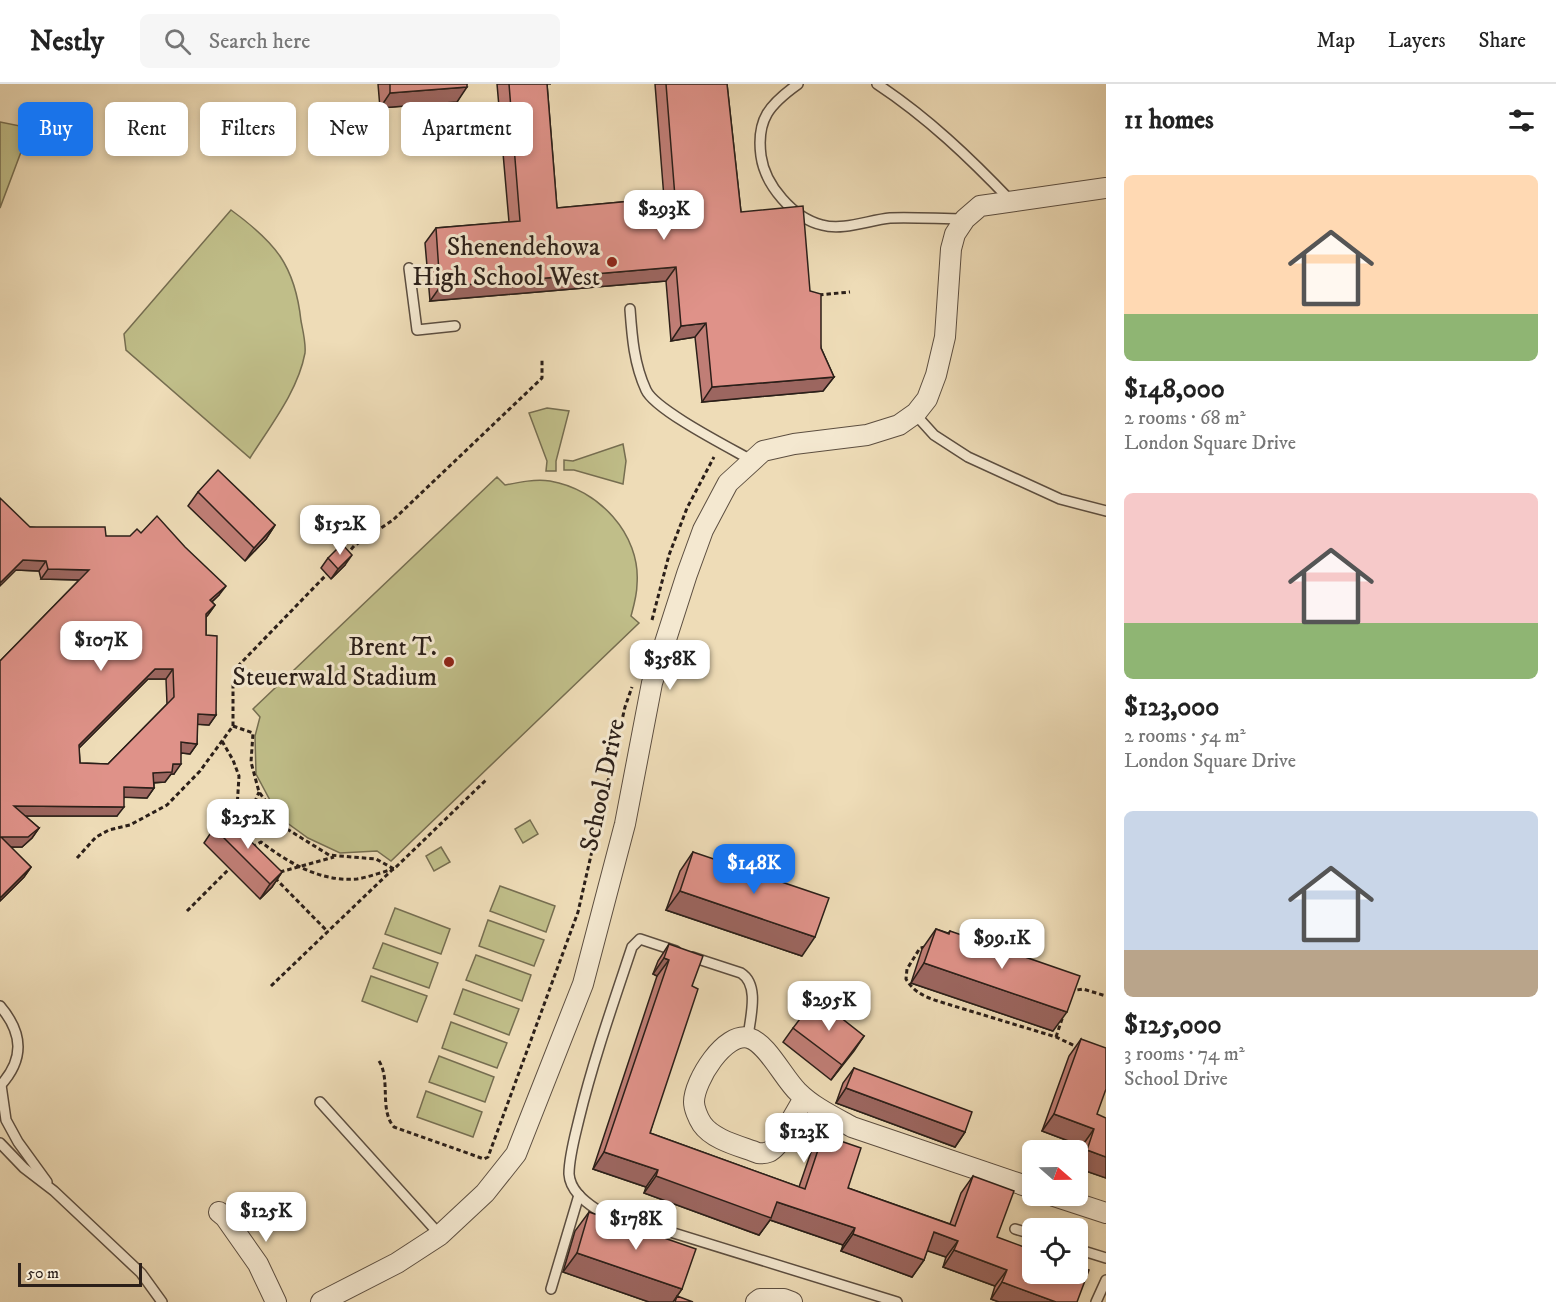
<!DOCTYPE html>
<meta charset="utf-8">
<style>
:root{--surface:#fff;--page:#f6f6f6;--text:#222;--muted:#767676;--line:#e0e0e0;--accent:#1a73e8}
body{margin:0;font-family:"IM FELL DW Pica",serif;background:var(--page);color:var(--text);height:100vh;display:flex;flex-direction:column;font-size:22px;white-space:nowrap}
*{box-sizing:border-box;margin:0}
p{font-size:20px;color:var(--muted)}
.icon{flex:none;width:33px;height:33px;fill:none;stroke:currentColor;stroke-width:2;stroke-linecap:round;stroke-linejoin:round}
.map{position:relative;flex:1;overflow:hidden}
.panel{display:flex;flex-direction:column;background:var(--surface);width:450px}
.panel>*{flex:none}
.top-card{position:absolute;left:18px;top:18px;width:570px;height:54px;display:flex;gap:12px}
.needle{width:39px;rotate:110deg}
.controls{position:absolute;left:1022px;top:1056px;display:grid;gap:12px}
.controls a{display:grid;place-items:center;width:66px;height:66px;border-radius:9px;background:var(--surface);box-shadow:0 3px 9px #0003;font-size:30px}
.scale{position:absolute;left:18px;bottom:15px;width:124px;box-sizing:border-box;padding-left:6px;border:3px solid #2b1f19;border-top:0;font-size:16px;line-height:21px;white-space:nowrap;color:#2b1f19;-webkit-text-stroke:4px #f4e8d0;paint-order:stroke}
.price{position:absolute;translate:-50% -51px;padding:0 14px;border-radius:12px;background:#fff;color:#222;font-size:20px;line-height:39px;filter:drop-shadow(0 2px 3px #0008)}
.price::after{content:'';position:absolute;left:50%;top:36px;width:18px;height:14px;margin-left:-9px;background:inherit;clip-path:polygon(0 0,100% 0,50% 100%)}
.price.active{background:var(--accent);color:#fff}
ul{padding:0;list-style:none}
li{display:grid;align-content:center;gap:12px;height:318px;padding:0 18px}
li span{display:grid;place-items:center;height:186px;border-radius:9px;color:#555}
li>.icon{margin-inline-start:auto}
span .icon{width:108px;height:108px;fill:#fffc;stroke-width:1}
li b{font-size:26px}
h2{display:flex;justify-content:space-between;align-items:center;height:72px;padding:0 18px;font-size:26px}
.tag{padding:0 21px;border-radius:9px;background:var(--surface);box-shadow:0 3px 9px #0003;font-size:21px;line-height:54px}
.tag.active{background:var(--accent);color:#fff}
header{display:flex;align-items:center;gap:36px;box-sizing:border-box;height:84px;padding:0 30px;background:var(--surface);border-bottom:2px solid var(--line)}
header strong{font-size:28px}
nav{display:flex;gap:33px;margin-inline-start:auto;font-size:21px}
.search{width:420px;height:54px;background:var(--page);display:flex;align-items:center;gap:15px;box-sizing:border-box;padding:0 21px;border-radius:9px;color:var(--muted);font-size:22px}
main{display:flex;flex:1;min-height:0}
.map>svg:first-child{display:block}
.green{fill:#c0be89;stroke:#766e51;stroke-width:1.5}
.lines{fill:none;stroke-linecap:round;stroke-linejoin:round}
.lane-casing{stroke:#5c4e40;stroke-width:12}
.street-casing{stroke:#5c4e40;stroke-width:22}
.path{stroke:#2b1f19;stroke-width:3;stroke-dasharray:4.5 3;stroke-linecap:butt}
.lane{stroke:#f4e8d0;stroke-width:9}
.street{stroke:#f4e8d0;stroke-width:20}
.wall{fill:#c07e76;stroke:#2b1f19;stroke-width:1.5;fill-rule:evenodd}
.shaded-wall{fill:#9c6660;stroke:#2b1f19;stroke-width:1.5}
.building{fill:#df9289;stroke:#2b1f19;stroke-width:1.5;fill-rule:evenodd}
.poi-dot{fill:#8f2418;stroke:#f4e8d0;stroke-width:2}
.labels{text-anchor:middle;dominant-baseline:central;stroke-width:6;stroke-linejoin:round;paint-order:stroke}
.poi-label{font-size:26px;fill:#2b1f19;stroke:#f4e8d0;text-anchor:end}
.street-label{font-size:26px;fill:#2b1f19;stroke:#f4e8d0}
</style>
<header>
<strong>Nestly</strong>
<div class="search"><svg class="icon" aria-label="search" viewBox="0 0 24 24"><circle cx="10" cy="10" r="6"/><path d="M15 15l6 6"/></svg>Search here</div>
<nav><a>Map</a><a>Layers</a><a>Share</a></nav>
</header>
<main>
<div class="map">
<svg width="1106" height="1218" viewBox="0 0 1106 1218">
<rect width="100%" height="100%" fill="#eedcb7"/>
<filter id="stains"><feTurbulence type="fractalNoise" baseFrequency=".00333" numOctaves="4"/><feColorMatrix values="0 0 0 0 .2 0 0 0 0 .09 0 0 0 0 .02 0 0 0 .5 -.17"/></filter>
<radialGradient id="worn" r=".72"><stop offset=".6" stop-color="#630" stop-opacity="0"/><stop offset="1" stop-color="#630" stop-opacity=".3"/></radialGradient>
<g class="green">
<polygon points="0,38 30,44 0,124"/>
<path d="M 231,126 C 275,158 295,181 301,237 C 303,247 306,259 305,269 C 298,307 270,342 250,374 L 126,266 L 124,250 Z"/>
<polygon points="547,324 569,327 556,377 556,387 546,387 547,377 529,329"/>
<polygon points="623,360 626,377 623,400 574,386 564,386 564,376 573,377"/>
<path d="M 497,393 L 505,401 C 520,398 535,395 550,397 C 598,405 641,450 637,500 C 637,511 634,521 631,532 L 639,539 L 391,777 L 377,767 L 340,769 L 308,754 L 279,733 L 256,690 L 255,652 L 260,633 L 253,625 Z"/>
<polygon points="530,736 538,750 523,759 515,745"/>
<polygon points="441,763 450,778 434,787 426,772"/>
<polygon points="500,802 555,822 546,848 490,827"/>
<polygon points="395,824 450,845 441,870 385,850"/>
<polygon points="488,836 544,856 534,882 479,862"/>
<polygon points="383,859 438,879 429,904 373,884"/>
<polygon points="476,871 531,891 522,917 466,896"/>
<polygon points="371,892 427,912 417,938 362,917"/>
<polygon points="463,905 519,925 509,951 454,930"/>
<polygon points="451,938 507,959 497,984 442,964"/>
<polygon points="439,972 494,993 485,1018 429,998"/>
<polygon points="426,1007 482,1028 473,1053 417,1033"/>
</g>
<g class="lines">
<defs>
<g id="lane">
<path d="M 798,0 C 770,20 756,35 761,72 C 765,101 793,134 822,141 C 843,147 869,136 890,134 C 915,133 940,135 964,135"/>
<path d="M 877,0 C 927,33 970,74 1011,117"/>
<polyline points="409,184 417,246 455,242"/>
<path d="M 630,225 C 632,253 634,280 646,306 C 655,326 730,364 753,377"/>
<polyline points="915,330 934,351 968,373 1060,415 1106,427"/>
<path d="M 676,867 L 640,855 L 632,863 C 613,920 593,977 579,1035 C 575,1052 569,1073 569,1090 C 570,1106 584,1117 596,1125 L 897,1218"/>
<path d="M 692,873 L 741,889 C 760,901 750,934 748,953"/>
<path d="M 0,922 C 23,949 25,975 0,1002"/>
<polyline points="1,1001 6,1036 18,1058 47,1098"/>
<polyline points="320,1018 440,1151"/>
<polyline points="0,1059 24,1084 54,1107 141,1189 162,1218"/>
<polyline points="1015,1145 1032,1150"/>
<polyline points="1077,1165 1106,1174"/>
<polyline points="551,1205 579,1111"/>
<polyline points="1096,1218 1106,1196"/>
</g>
<g id="street">
<path d="M 804,1014 L 777,1061 C 771,1068 767,1070 758,1069 C 740,1062 713,1056 702,1040 C 698,1034 694,1024 694,1018 C 694,997 725,947 749,954 C 767,959 784,995 798,1008 C 813,1023 834,1033 852,1043 L 1032,1104"/>
<polyline points="1054,1112 1106,1129"/>
<polyline points="219,1128 225,1133 258,1180 276,1218"/>
<polyline points="321,1218 397,1179 440,1151 485,1109 516,1070 583,900 625,740 652,599 687,490 703,446 728,399 763,367 794,360 867,351 899,341 916,329 927,315 936,291 945,253 951,165 955,150 965,135 980,122 1106,104"/>
<polyline points="756,1218 760,1215 784,1215 792,1218"/>
</g>
</defs>
<use href="#lane" class="lane-casing"/>
<use href="#street" class="street-casing"/>
<g class="path">
<polyline points="819,211 850,208"/>
<polyline points="346,471 354,462 393,436 542,294 542,275"/>
<polyline points="652,536 669,471 687,424 714,373"/>
<polyline points="233,642 253,649 251,678 259,708 287,745 329,771 376,775 394,785 487,695"/>
<polyline points="222,657 233,676 239,692 237,724 243,753"/>
<polyline points="243,746 259,708"/>
<path d="M 252,763 L 261,758 C 289,779 320,798 357,795 C 369,793 382,788 394,785"/>
<polyline points="77,774 96,753 109,746 130,741 167,721 200,687 233,642 233,600 239,581 329,488"/>
<polyline points="280,788 334,773"/>
<polyline points="275,794 328,848"/>
<polyline points="187,827 231,783"/>
<path d="M 925,863 L 920,864 L 907,885 L 906,895 C 915,910 928,914 944,919 L 1056,953 L 1075,962"/>
<polyline points="271,902 393,785"/>
<polyline points="1070,907 1083,905 1106,912"/>
<polyline points="1056,953 1063,932"/>
<path d="M 379,977 C 391,996 379,1026 394,1043 L 484,1075 L 488,1073 L 578,828 L 625,623 L 632,603"/>
</g>
<use href="#lane" class="lane"/>
<use href="#street" class="street"/>
</g>
<g class="wall">
<polygon points="378,0 467,0 457,18 380,24"/>
<polygon points="497,0 551,0 547,0 557,124 664,114 655,0 727,0 741,128 810,207 821,264 834,293 823,307 702,318 695,253 671,257 666,197 430,217 425,159 436,144 509,138"/>
<polygon points="198,408 275,441 266,455 245,477 188,422"/>
<path d="M 30,443 L 106,452 L 219,511 L 212,518 L 215,521 L 206,533 L 206,551 L 216,631 L 209,641 L 197,640 L 197,660 L 190,670 L 181,669 L 174,690 L 171,690 L 165,698 L 154,699 L 154,704 L 147,714 L 124,713 L 117,732 L 25,732 L 39,744 L 32,754 L 22,763 L 10,763 L 31,783 L 24,793 L 0,817 L 0,577 L 79,496 L 41,495 L 39,487 L 16,486 ZM 148,595 L 166,595 L 167,620 L 108,680 L 80,679 L 79,664 Z"/>
<polygon points="328,474 345,481 331,495 321,484"/>
<polygon points="214,744 282,788 272,803 260,815 204,759"/>
<polygon points="693,768 802,872 666,826 680,787"/>
<polygon points="936,845 948,849 950,847 1053,947 911,899 922,865"/>
<polygon points="669,860 692,902 650,1049 799,1103 811,1068 823,1051 848,1104 950,1140 961,1109 973,1092 997,1153 1077,1218 999,1218 991,1215 995,1202 943,1183 946,1173 927,1166 924,1176 912,1193 841,1167 843,1161 770,1136 759,1151 644,1109 646,1103 593,1085 657,892 653,890 658,877"/>
<polygon points="793,944 864,952 831,996 783,958"/>
<polygon points="1081,955 1097,1030 1106,1094 1077,1084 1077,1077 1082,1062 1042,1047 1069,972"/>
<polygon points="854,984 965,1048 955,1063 836,1019 843,999"/>
<polygon points="589,1128 682,1205 673,1218 649,1218 563,1188 575,1147"/>
</g>
<g class="shaded-wall">
<polygon points="467,3 457,18 380,24 390,9"/>
<polygon points="676,183 666,197 430,217 440,203"/>
<polygon points="706,239 695,253 671,257 681,242"/>
<polygon points="834,293 823,307 702,318 712,303"/>
<polygon points="275,441 266,455 245,477 254,464"/>
<polygon points="352,471 345,481 331,495 338,485"/>
<polygon points="23,476 46,477 39,487 16,486 0,502 0,499"/>
<polygon points="48,485 89,486 82,496 41,495"/>
<polygon points="226,502 219,511 203,526 210,516"/>
<polygon points="215,521 208,531 199,540 206,530"/>
<polygon points="155,585 173,585 166,595 148,595 72,671 79,661"/>
<polygon points="198,630 216,631 209,641 191,640"/>
<polygon points="181,658 197,660 190,670 174,668"/>
<polygon points="173,680 181,680 174,690 171,690 165,698 147,699 153,689"/>
<polygon points="124,703 154,704 147,714 117,713"/>
<polygon points="14,722 124,723 117,732 7,732"/>
<polygon points="39,744 32,754 22,763 0,763 1,753"/>
<polygon points="31,783 24,793 0,817 0,814"/>
<polygon points="282,788 272,803 260,815 270,800"/>
<polygon points="680,807 815,853 802,872 666,826"/>
<polygon points="664,874 669,876 657,892 653,890"/>
<polygon points="924,879 1067,928 1053,947 911,899"/>
<polygon points="864,952 854,967 831,996 842,981"/>
<polygon points="846,1004 965,1048 955,1063 836,1019"/>
<polygon points="1054,1030 1094,1045 1082,1062 1042,1047"/>
<polygon points="1087,1066 1106,1073 1106,1094 1077,1084 1077,1080"/>
<polygon points="604,1068 658,1086 646,1103 593,1085"/>
<polygon points="656,1092 777,1118 855,1144 843,1161 770,1136 759,1151 644,1109"/>
<polygon points="934,1148 958,1157 946,1173 922,1165"/>
<polygon points="853,1150 924,1176 912,1193 841,1167"/>
<polygon points="954,1166 1007,1186 995,1202 943,1183"/>
<polygon points="577,1169 682,1205 673,1218 649,1218 563,1188"/>
<polygon points="1002,1198 1056,1218 999,1218 991,1215"/>
</g>
<g class="building">
<polygon points="390,0 467,0 467,3 390,9"/>
<polygon points="509,0 547,0 557,124 675,113 666,0 727,0 741,128 803,122 810,207 821,210 821,264 834,293 712,303 706,239 681,242 676,183 440,203 436,144 520,137"/>
<polygon points="218,386 275,441 254,464 198,408"/>
<path d="M 0,414 L 30,443 L 105,443 L 106,452 L 130,452 L 137,445 L 141,449 L 157,432 L 185,463 L 226,502 L 210,516 L 215,521 L 206,530 L 206,551 L 217,552 L 216,631 L 198,630 L 197,660 L 181,658 L 181,680 L 173,680 L 172,688 L 153,689 L 154,704 L 124,703 L 124,723 L 14,722 L 39,744 L 28,753 L 1,753 L 31,783 L 0,814 L 0,577 L 89,486 L 48,485 L 46,477 L 23,476 L 0,499 ZM 155,585 L 173,585 L 174,613 L 108,680 L 80,679 L 79,661 Z"/>
<polygon points="342,460 352,471 338,485 328,474"/>
<polygon points="225,732 282,788 270,800 214,744"/>
<polygon points="693,768 829,814 815,853 680,807"/>
<polygon points="936,845 949,850 950,847 1080,892 1067,928 924,879"/>
<polygon points="669,860 703,872 692,902 698,905 650,1049 805,1105 823,1051 861,1064 848,1104 955,1142 973,1092 1014,1107 997,1153 1032,1166 1032,1190 1077,1190 1077,1182 1089,1186 1077,1218 1056,1218 1002,1198 1007,1186 954,1166 958,1157 934,1148 924,1176 853,1150 855,1144 777,1118 771,1134 656,1092 658,1086 604,1068 669,876 664,874"/>
<polygon points="816,914 864,952 842,981 793,944"/>
<polygon points="1081,955 1106,964 1106,1005 1097,1030 1106,1034 1106,1073 1087,1066 1094,1045 1054,1030"/>
<polygon points="854,984 972,1028 965,1048 846,1004"/>
<polygon points="589,1128 696,1165 682,1205 577,1169"/>
<polygon points="677,1212 693,1218 675,1218"/>
</g>
<g class="poi-dot">
<circle cx="612" cy="178" r="6"/>
<circle cx="449" cy="578" r="6"/>
</g>
<g class="labels">
<g class="poi-label">
<text x="600" y="163">Shenendehowa<tspan x="600" dy="30">High School West</tspan></text>
<text x="437" y="563">Brent T.<tspan x="437" dy="30">Steuerwald Stadium</tspan></text>
</g>
<g class="street-label">
<text transform="translate(603 701) rotate(-78)">School Drive</text>
</g>
</g>
<rect width="100%" height="100%" filter="url(#stains)"/>
<rect width="100%" height="100%" fill="url(#worn)"/>
</svg>
<div class="controls">
<a><svg class="needle" viewBox="-14 -14 28 28"><path d="M0-13l5 13h-10z" fill="#e53935"/><path d="M0 13l5-13h-10z" fill="#767676"/></svg></a>
<a><svg class="icon" aria-label="locate" viewBox="0 0 24 24"><circle cx="12" cy="12" r="6"/><path d="M12 2v4M12 18v4M2 12h4M18 12h4"/></svg></a>
</div>
<div class="scale">50 m</div>
<b class="price" style="left:664px;top:157px">$293K</b>
<b class="price" style="left:340px;top:472px">$152K</b>
<b class="price" style="left:101px;top:588px">$107K</b>
<b class="price" style="left:670px;top:607px">$358K</b>
<b class="price" style="left:248px;top:766px">$252K</b>
<b class="price active" style="left:754px;top:811px">$148K</b>
<b class="price" style="left:1002px;top:886px">$99.1K</b>
<b class="price" style="left:829px;top:948px">$295K</b>
<b class="price" style="left:804px;top:1080px">$123K</b>
<b class="price" style="left:266px;top:1159px">$125K</b>
<b class="price" style="left:636px;top:1167px">$178K</b>
<div class="top-card">
<a class="tag active">Buy</a>
<a class="tag">Rent</a>
<a class="tag">Filters</a>
<a class="tag">New</a>
<a class="tag">Apartment</a>
</div>
</div>
<section class="panel">
<h2>11 homes<svg class="icon" aria-label="filters" viewBox="0 0 24 24"><path d="M4 7h16M4 17h16"/><circle cx="9" cy="7" r="2"/><circle cx="15" cy="17" r="2"/></svg></h2>
<ul>
<li><span style="background:linear-gradient(#ffd9b3 75%,#8fb573 0)"><svg class="icon" aria-label="home" viewBox="0 0 24 24"><path d="M3 11l9-7 9 7M6 9v11h12V9"/></svg></span><div><b>$148,000</b><p>2 rooms · 68 m²</p><p>London Square Drive</p></div></li>
<li><span style="background:linear-gradient(#f6c9c9 70%,#8fb573 0)"><svg class="icon" aria-label="home" viewBox="0 0 24 24"><path d="M3 11l9-7 9 7M6 9v11h12V9"/></svg></span><div><b>$123,000</b><p>2 rooms · 54 m²</p><p>London Square Drive</p></div></li>
<li><span style="background:linear-gradient(#c9d6e8 75%,#b9a48a 0)"><svg class="icon" aria-label="home" viewBox="0 0 24 24"><path d="M3 11l9-7 9 7M6 9v11h12V9"/></svg></span><div><b>$125,000</b><p>3 rooms · 74 m²</p><p>School Drive</p></div></li>
</ul>
</section>
</main>
